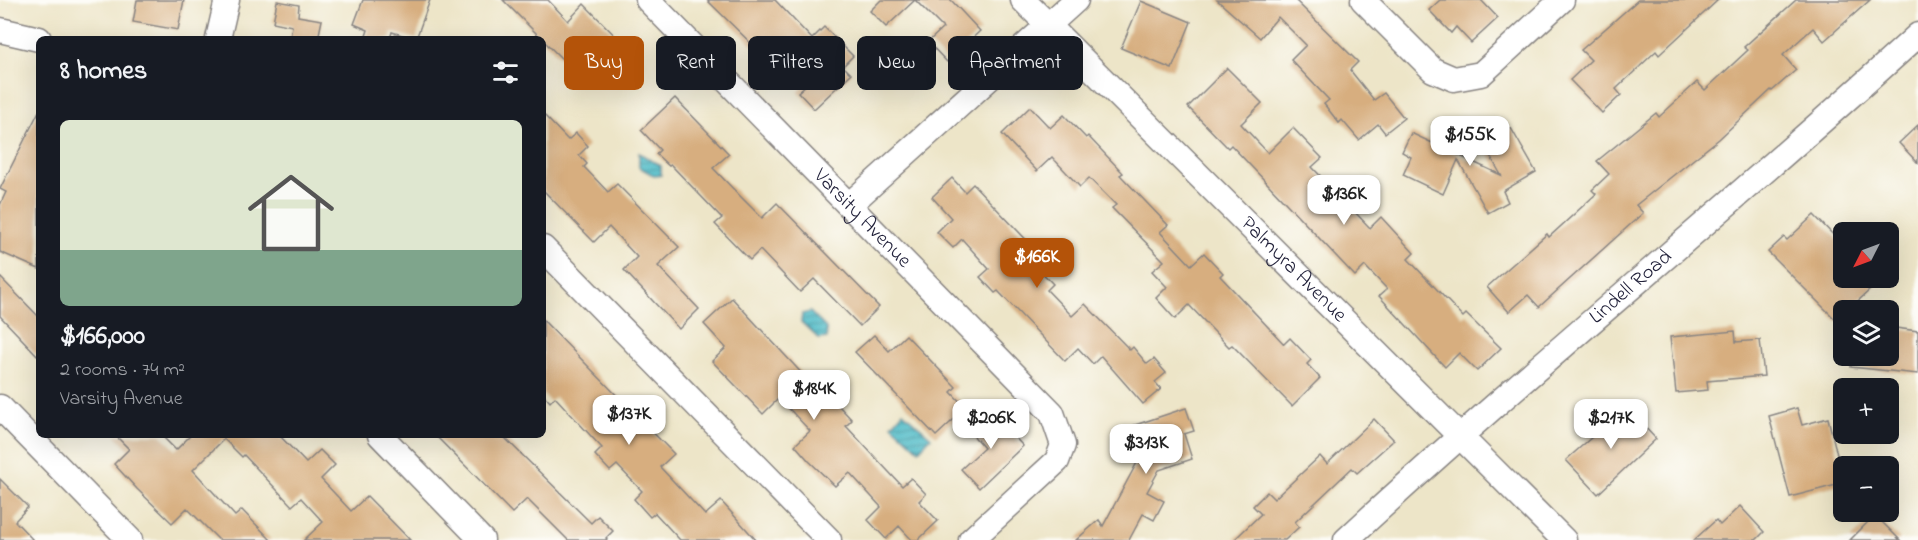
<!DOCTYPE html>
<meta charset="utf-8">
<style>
:root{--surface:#171b24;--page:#20242c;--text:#f1f3f6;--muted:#9ea1a6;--accent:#b45309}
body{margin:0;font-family:"Indie Flower",sans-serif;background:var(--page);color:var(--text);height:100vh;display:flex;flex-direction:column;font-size:22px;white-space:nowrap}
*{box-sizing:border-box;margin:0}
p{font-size:20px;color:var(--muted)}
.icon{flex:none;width:33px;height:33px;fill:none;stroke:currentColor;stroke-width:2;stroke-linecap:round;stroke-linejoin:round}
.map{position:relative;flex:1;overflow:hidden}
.drawer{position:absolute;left:36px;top:36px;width:510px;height:402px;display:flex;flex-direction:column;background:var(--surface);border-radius:9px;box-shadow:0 6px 24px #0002}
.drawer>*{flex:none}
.hud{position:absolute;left:564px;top:36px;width:570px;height:54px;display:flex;gap:12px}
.needle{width:39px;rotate:228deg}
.buttons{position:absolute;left:1833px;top:222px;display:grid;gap:12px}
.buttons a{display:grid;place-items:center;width:66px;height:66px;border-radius:9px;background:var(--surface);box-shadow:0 6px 24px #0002;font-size:30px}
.price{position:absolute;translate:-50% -51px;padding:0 14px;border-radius:12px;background:#fff;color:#222;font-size:20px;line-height:39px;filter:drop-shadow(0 2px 3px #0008)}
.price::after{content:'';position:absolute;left:50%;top:36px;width:18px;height:14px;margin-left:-9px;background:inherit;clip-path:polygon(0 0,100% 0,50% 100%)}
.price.active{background:var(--accent);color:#fff}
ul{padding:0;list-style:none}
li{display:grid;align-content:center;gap:12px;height:318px;padding:0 24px}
li span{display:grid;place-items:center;height:186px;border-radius:9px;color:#555}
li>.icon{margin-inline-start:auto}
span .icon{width:108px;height:108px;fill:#fffc;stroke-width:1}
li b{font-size:26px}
h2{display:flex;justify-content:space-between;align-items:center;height:72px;padding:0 24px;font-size:26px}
.chip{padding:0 21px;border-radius:9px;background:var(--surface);box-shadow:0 6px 24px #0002;font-size:21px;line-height:54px}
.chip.active{background:var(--accent);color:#fff}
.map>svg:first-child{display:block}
.water{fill:url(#water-rules);stroke:#386f82;stroke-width:1.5}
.building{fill:#d7ae7f}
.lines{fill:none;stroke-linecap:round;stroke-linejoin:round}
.minor-casing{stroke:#888482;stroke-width:27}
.minor{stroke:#fff;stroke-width:24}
.labels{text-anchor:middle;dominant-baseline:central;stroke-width:4.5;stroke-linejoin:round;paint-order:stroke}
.street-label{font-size:21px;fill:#22223b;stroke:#fdfcf7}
</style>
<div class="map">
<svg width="1918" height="540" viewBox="0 0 1918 540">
<defs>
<pattern id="water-rules" width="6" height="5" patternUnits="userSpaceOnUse" patternTransform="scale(1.5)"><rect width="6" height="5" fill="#4fbcc8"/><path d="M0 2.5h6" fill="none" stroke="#4198a4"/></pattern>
</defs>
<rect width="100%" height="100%" fill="#fdfcf7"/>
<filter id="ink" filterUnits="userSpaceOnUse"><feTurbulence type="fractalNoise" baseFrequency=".0167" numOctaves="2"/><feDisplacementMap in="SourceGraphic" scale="12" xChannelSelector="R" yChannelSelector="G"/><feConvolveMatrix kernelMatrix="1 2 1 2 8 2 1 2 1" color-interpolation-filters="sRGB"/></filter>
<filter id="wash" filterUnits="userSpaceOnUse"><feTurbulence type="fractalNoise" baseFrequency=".008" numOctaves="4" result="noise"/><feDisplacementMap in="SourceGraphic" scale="24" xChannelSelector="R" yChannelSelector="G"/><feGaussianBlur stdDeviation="1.35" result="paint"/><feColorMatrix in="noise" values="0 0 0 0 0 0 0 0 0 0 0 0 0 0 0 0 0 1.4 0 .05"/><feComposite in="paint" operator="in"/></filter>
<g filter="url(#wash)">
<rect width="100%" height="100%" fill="#ede5c8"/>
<g class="water">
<polygon points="639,153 661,166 661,175 655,176 639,167"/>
<polygon points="810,312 826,328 827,338 819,339 801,322 802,314"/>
<polygon points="903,412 931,437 919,450 892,425"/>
</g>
<g id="blocks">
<g class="building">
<polygon points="137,0 184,0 178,30 133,22"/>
<polygon points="363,0 430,0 416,39 392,32 390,39 365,39 368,30 354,24"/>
<polygon points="503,0 548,0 568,21 584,4 626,47 588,85"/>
<polygon points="707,0 775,0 812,39 824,27 853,56 843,66 851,74 814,109 798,92 808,83 783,58 774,66"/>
<polygon points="881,0 915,0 886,27 870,11"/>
<polygon points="915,0 951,0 980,31 947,62 928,42 943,28"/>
<polygon points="1217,0 1295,0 1358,62 1350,70 1374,100 1384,93 1404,118 1385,133 1378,124 1359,140 1342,120 1339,123 1324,104 1329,100 1291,60 1306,45 1278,17 1260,38"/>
<polygon points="1440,0 1481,0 1498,18 1471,43 1456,27 1451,33 1429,10"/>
<polygon points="1638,0 1718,0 1659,55 1656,51 1616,89 1621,95 1602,113 1570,80 1591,60 1581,50"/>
<polygon points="1796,0 1870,0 1824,41 1813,28 1783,55 1796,70 1772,91 1771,90 1719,139 1636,205 1643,213 1539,307 1528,295 1509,312 1487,287 1547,234 1549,237 1596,194 1592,190 1609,174 1597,161 1656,113 1659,117 1697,82 1705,90 1748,50 1744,47"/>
<polygon points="277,1 299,5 298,16 322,20 318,39 290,39 292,26 273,22"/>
<polygon points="1141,1 1191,22 1172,69 1121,48"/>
<polygon points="1227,68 1262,103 1241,124 1268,153 1293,128 1322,158 1312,167 1370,228 1381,217 1414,253 1408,259 1463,317 1466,314 1501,348 1477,371 1459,353 1445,367 1379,296 1387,289 1365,266 1355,276 1231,145 1228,148 1188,107"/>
<polygon points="675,98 729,154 713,168 742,198 762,218 777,203 879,307 860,326 814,279 800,292 760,250 750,260 715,224 722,218 671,165 669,166 656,154 660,150 641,130"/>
<polygon points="1030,107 1050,128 1064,115 1086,138 1088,136 1123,173 1120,175 1168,225 1160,232 1191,265 1204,253 1223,273 1220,276 1284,344 1290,338 1311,360 1307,364 1320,378 1292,406 1232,345 1229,347 1189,305 1175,319 1156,298 1167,287 1152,271 1164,261 1112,208 1116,205 1089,178 1080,187 1052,157 1037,171 1002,134"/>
<polygon points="39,111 39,269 0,252 0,205 6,192 0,189"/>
<polygon points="543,114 568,140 576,133 588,146 579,155 587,164 584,167 608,192 617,184 679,247 658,266 699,309 679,329 624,270 637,257 609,227 594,242 543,190"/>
<polygon points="1918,125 1918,163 1899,143"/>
<polygon points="1511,128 1536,172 1503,191 1508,202 1488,213 1458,160 1443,194 1403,175 1411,157 1402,152 1411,133 1501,175 1483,143"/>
<polygon points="952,178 965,192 973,184 1038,252 1030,260 1053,284 1047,290 1072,316 1085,304 1130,350 1133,347 1147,364 1154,359 1166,373 1155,382 1161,389 1143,404 1101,356 1093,364 1078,348 1065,361 998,291 995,293 980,277 989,269 962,239 953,248 937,232 951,218 932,197"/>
<polygon points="1814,215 1844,246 1844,278 1883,278 1848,310 1844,310 1844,315 1837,321 1768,252 1784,237 1787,240"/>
<polygon points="0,277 39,317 39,357 0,316"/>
<polygon points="732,298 821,394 824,390 852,420 846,426 902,486 911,478 926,494 919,501 938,521 918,540 912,540 899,526 886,539 868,520 881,507 850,473 835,486 809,461 795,445 810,431 779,398 763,414 712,361 726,348 704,324"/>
<polygon points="543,320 674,454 660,467 705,515 721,501 756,540 680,540 655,513 650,517 634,499 642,491 617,465 610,471 595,455 602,448 555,397 550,402 543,394"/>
<polygon points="1888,327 1918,331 1918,374 1851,367 1851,356 1888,356"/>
<polygon points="1735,331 1736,342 1760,340 1764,376 1707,381 1708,390 1676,393 1670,337"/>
<polygon points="874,335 889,351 906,335 956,387 951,392 966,408 936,436 855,352"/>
<polygon points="1626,407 1656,439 1598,494 1566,460"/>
<polygon points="1186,408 1194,431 1184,434 1192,459 1159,470 1147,492 1164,501 1154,520 1143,514 1129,540 1076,540 1099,520 1103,526 1140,457 1129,427"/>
<polygon points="1797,408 1802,425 1828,418 1844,483 1790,497 1769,416"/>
<polygon points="992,413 1023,446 979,488 961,469 984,448 971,433"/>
<polygon points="1374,419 1394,440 1357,473 1352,468 1295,522 1299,527 1285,540 1234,540 1261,514 1253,506 1267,492 1274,499 1320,456 1327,464"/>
<polygon points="115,435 161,435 176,450 191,435 279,435 306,463 320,450 335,465 321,479 351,511 367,496 410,540 304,540 323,522 301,498 292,506 244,455 242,457 224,439 193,470 235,516 242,510 271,540 219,540 187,508 172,523 137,489 114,464 129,449"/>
<polygon points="435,435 502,435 591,523 598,516 613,531 606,538 607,540 568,540 527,499 512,513"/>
<polygon points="0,479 28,507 15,521 33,540 0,540"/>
<polygon points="1740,506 1764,532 1756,540 1694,540 1716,520 1720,525"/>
<polygon points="1875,515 1900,540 1850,540"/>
</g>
</g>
</g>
<g filter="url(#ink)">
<use href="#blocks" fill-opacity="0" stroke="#888482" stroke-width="1.5"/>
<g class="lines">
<defs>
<g id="minor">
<path id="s1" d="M 648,0 L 1052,413 L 1063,445 L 1057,461 L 971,540"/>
<path id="s2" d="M 1023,0 L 1564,540"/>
<polyline points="1363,0 1433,70 1454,79 1481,74 1562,0"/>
<polyline points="0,30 39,39"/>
<polyline points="218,39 227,0"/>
<polyline points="849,205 1076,0"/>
<polyline points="543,248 829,540"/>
<polyline points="0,407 130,540"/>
<polyline points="380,435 482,540"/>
<path id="s3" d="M 1346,540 C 1532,367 1730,207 1918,35"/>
</g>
</defs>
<use href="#minor" class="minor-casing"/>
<use href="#minor" class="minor"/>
</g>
</g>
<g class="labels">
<g class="street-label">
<text stroke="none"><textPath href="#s1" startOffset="306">Varsity Avenue</textPath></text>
<text stroke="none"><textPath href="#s2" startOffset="382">Palmyra Avenue</textPath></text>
<text stroke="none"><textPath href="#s3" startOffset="381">Lindell Road</textPath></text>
</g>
</g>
</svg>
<div class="buttons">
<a><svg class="needle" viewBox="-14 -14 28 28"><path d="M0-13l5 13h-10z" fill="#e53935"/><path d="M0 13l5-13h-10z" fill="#9ea1a6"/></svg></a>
<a><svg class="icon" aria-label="layers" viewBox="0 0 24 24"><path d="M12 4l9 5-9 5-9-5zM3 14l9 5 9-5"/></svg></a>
<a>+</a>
<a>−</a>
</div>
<b class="price" style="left:1470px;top:167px">$155K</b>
<b class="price" style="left:1344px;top:226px">$136K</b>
<b class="price active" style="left:1037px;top:289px">$166K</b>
<b class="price" style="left:814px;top:421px">$184K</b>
<b class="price" style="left:629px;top:446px">$137K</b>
<b class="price" style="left:991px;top:450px">$206K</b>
<b class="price" style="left:1611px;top:450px">$217K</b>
<b class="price" style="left:1146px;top:475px">$313K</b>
<div class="hud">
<a class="chip active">Buy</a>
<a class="chip">Rent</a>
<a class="chip">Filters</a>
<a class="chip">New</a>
<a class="chip">Apartment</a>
</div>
<section class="drawer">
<h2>8 homes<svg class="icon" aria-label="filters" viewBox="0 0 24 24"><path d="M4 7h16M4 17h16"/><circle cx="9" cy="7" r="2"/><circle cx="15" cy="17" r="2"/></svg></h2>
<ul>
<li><span style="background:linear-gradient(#dfe7d0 70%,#7fa58c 0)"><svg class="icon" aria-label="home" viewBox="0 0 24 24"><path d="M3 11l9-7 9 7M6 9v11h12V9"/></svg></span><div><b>$166,000</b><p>2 rooms · 74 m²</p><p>Varsity Avenue</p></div></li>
</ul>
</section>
</div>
